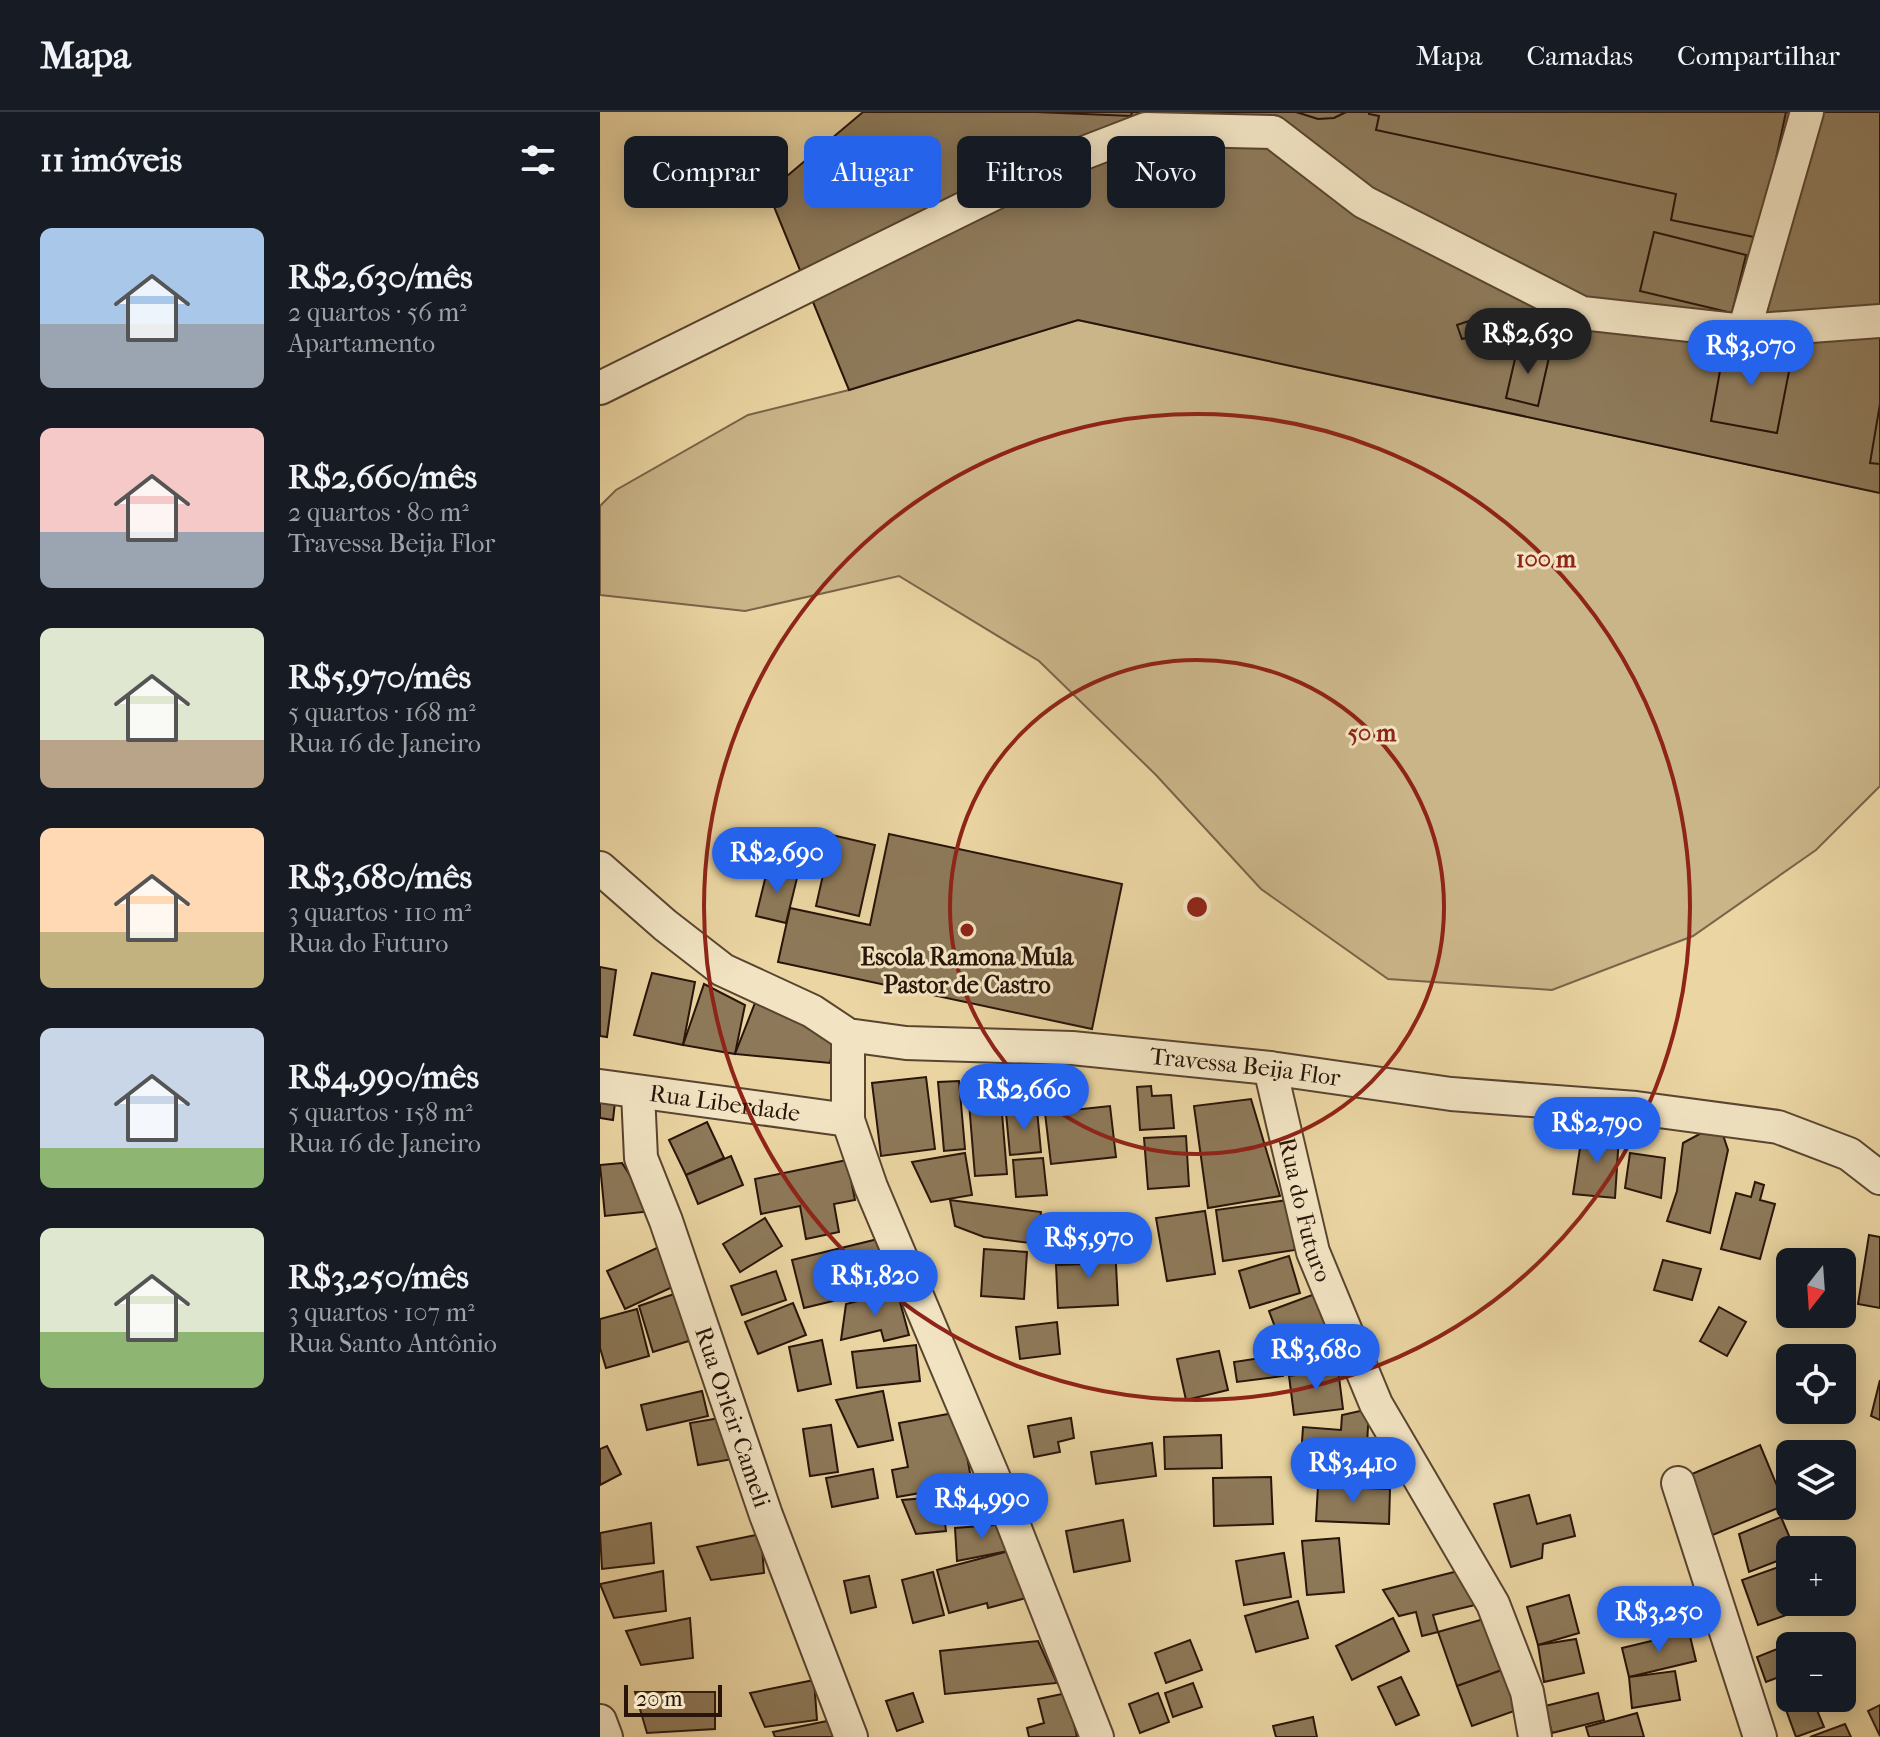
<!DOCTYPE html>
<html lang="pt">
<meta charset="utf-8">
<style>
:root{--surface:#171b24;--page:#242831;--text:#f1f3f6;--muted:#9ea1a6;--line:#363941;--accent:#2563eb}
body{margin:0;font-family:"IM FELL French Canon",serif;background:var(--page);color:var(--text);height:100vh;display:flex;flex-direction:column;font-size:30px;white-space:nowrap}
*{box-sizing:border-box;margin:0}
p{font-size:26px;color:var(--muted)}
.icon{flex:none;width:44px;height:44px;fill:none;stroke:currentColor;stroke-width:2;stroke-linecap:round;stroke-linejoin:round}
.map{position:relative;flex:1;overflow:hidden}
.drawer{display:flex;flex-direction:column;background:var(--surface);width:600px}
.drawer>*{flex:none}
.guide{position:absolute;left:24px;top:24px;width:760px;height:72px;display:flex;gap:16px}
.needle{width:52px;rotate:197deg}
.tools{position:absolute;left:1176px;top:1136px;display:grid;gap:16px}
.tools a{display:grid;place-items:center;width:80px;height:80px;border-radius:12px;background:var(--surface);box-shadow:0 4px 20px #0003;font-size:40px}
.scale{position:absolute;left:24px;bottom:20px;width:98px;box-sizing:border-box;padding-left:8px;border:4px solid #281409;border-top:0;font-size:22px;line-height:28px;white-space:nowrap;color:#281409;-webkit-text-stroke:6px #f2e4c3;paint-order:stroke}
.price{position:absolute;translate:-50% -68px;padding:0 18px;border-radius:28px;background:var(--accent);color:#fff;font-size:26px;line-height:52px;filter:drop-shadow(0 2px 4px #0008)}
.price::after{content:'';position:absolute;left:50%;top:48px;width:24px;height:18px;margin-left:-12px;background:inherit;clip-path:polygon(0 0,100% 0,50% 100%)}
.price.current{background:#222;color:#fff}
ul{padding:0;list-style:none}
li{display:flex;align-items:center;gap:24px;height:200px;padding:0 40px}
li span{display:grid;place-items:center;flex:none;width:224px;height:160px;border-radius:12px;color:#555}
li>.icon{margin-inline-start:auto}
span .icon{width:96px;height:96px;fill:#fffc;stroke-width:1}
li b{font-size:34px}
h2{display:flex;justify-content:space-between;align-items:center;height:96px;padding:0 40px;font-size:34px}
.tag{padding:0 28px;border-radius:12px;background:var(--surface);box-shadow:0 4px 20px #0003;font-size:28px;line-height:72px}
.tag.current{background:var(--accent);color:#fff}
header{display:flex;align-items:center;gap:48px;box-sizing:border-box;height:112px;padding:0 40px;background:var(--surface);border-bottom:2px solid var(--line)}
header strong{font-size:38px}
nav{display:flex;gap:44px;margin-inline-start:auto;font-size:28px}
main{display:flex;flex:1;min-height:0}
.map>svg:first-child{display:block}
.green{fill:#cab589;stroke:#796449;stroke-width:2}
.building{fill:#8d7959;stroke:#281409;stroke-width:2}
.lines{fill:none;stroke-linecap:round;stroke-linejoin:round}
.minor-casing{stroke:#594430;stroke-width:36}
.minor{stroke:#f2e4c3;stroke-width:32}
.ring{fill:none;stroke:#8f2418;stroke-width:4}
.poi-dot{fill:#8f2418;stroke:#f2e4c3;stroke-width:3}
.labels{text-anchor:middle;dominant-baseline:central;stroke-width:6;stroke-linejoin:round;paint-order:stroke}
.poi-label{font-size:24px;font-weight:bold;fill:#281409;stroke:#f2e4c3}
.street-label{font-size:24px;fill:#281409;stroke:#f2e4c3}
.centre{fill:#8f2418;stroke:#f2e4c3;stroke-width:4}
.ring-label{font-size:24px;text-anchor:middle;font-weight:bold;fill:#8f2418;stroke:#f2e4c3;stroke-width:6;stroke-linejoin:round;paint-order:stroke}
</style>
<header>
<strong>Mapa</strong>
<nav><a>Mapa</a><a>Camadas</a><a>Compartilhar</a></nav>
</header>
<main>
<section class="drawer">
<h2>11 imóveis<svg class="icon" aria-label="filters" viewBox="0 0 24 24"><path d="M4 7h16M4 17h16"/><circle cx="9" cy="7" r="2"/><circle cx="15" cy="17" r="2"/></svg></h2>
<ul>
<li><span style="background:linear-gradient(#a9c7e8 60%,#9aa5b1 0)"><svg class="icon" aria-label="home" viewBox="0 0 24 24"><path d="M3 11l9-7 9 7M6 9v11h12V9"/></svg></span><div><b>R$2,630/mês</b><p>2 quartos · 56 m²</p><p>Apartamento</p></div></li>
<li><span style="background:linear-gradient(#f6c9c9 65%,#9aa5b1 0)"><svg class="icon" aria-label="home" viewBox="0 0 24 24"><path d="M3 11l9-7 9 7M6 9v11h12V9"/></svg></span><div><b>R$2,660/mês</b><p>2 quartos · 80 m²</p><p>Travessa Beija Flor</p></div></li>
<li><span style="background:linear-gradient(#dfe7d0 70%,#b9a48a 0)"><svg class="icon" aria-label="home" viewBox="0 0 24 24"><path d="M3 11l9-7 9 7M6 9v11h12V9"/></svg></span><div><b>R$5,970/mês</b><p>5 quartos · 168 m²</p><p>Rua 16 de Janeiro</p></div></li>
<li><span style="background:linear-gradient(#ffd9b3 65%,#c2b280 0)"><svg class="icon" aria-label="home" viewBox="0 0 24 24"><path d="M3 11l9-7 9 7M6 9v11h12V9"/></svg></span><div><b>R$3,680/mês</b><p>3 quartos · 110 m²</p><p>Rua do Futuro</p></div></li>
<li><span style="background:linear-gradient(#c9d6e8 75%,#8fb573 0)"><svg class="icon" aria-label="home" viewBox="0 0 24 24"><path d="M3 11l9-7 9 7M6 9v11h12V9"/></svg></span><div><b>R$4,990/mês</b><p>5 quartos · 158 m²</p><p>Rua 16 de Janeiro</p></div></li>
<li><span style="background:linear-gradient(#dfe7d0 65%,#8fb573 0)"><svg class="icon" aria-label="home" viewBox="0 0 24 24"><path d="M3 11l9-7 9 7M6 9v11h12V9"/></svg></span><div><b>R$3,250/mês</b><p>3 quartos · 107 m²</p><p>Rua Santo Antônio</p></div></li>
</ul>
</section>
<div class="map">
<svg width="1280" height="1625" viewBox="0 0 1280 1625">
<rect width="100%" height="100%" fill="#ebd6a3"/>
<filter id="stains"><feTurbulence type="fractalNoise" baseFrequency=".0025" numOctaves="4"/><feColorMatrix values="0 0 0 0 .2 0 0 0 0 .09 0 0 0 0 .02 0 0 0 .5 -.17"/></filter>
<radialGradient id="worn" r=".72"><stop offset=".6" stop-color="#630" stop-opacity="0"/><stop offset="1" stop-color="#630" stop-opacity=".3"/></radialGradient>
<polygon class="green" points="478,208 1280,381 1280,674 1216,738 1093,824 952,878 788,867 661,777 556,663 439,549 299,464 145,499 0,483 0,394 16,378 148,303 249,278"/>
<g class="building">
<polygon points="263,0 1280,0 1280,381 478,208 249,278 168,80"/>
<polygon points="436,0 532,0 531,4"/>
<polygon points="696,0 746,0 734,6 718,7"/>
<polygon points="769,0 1186,0 1159,126 1071,108 1076,82 776,18 779,4 769,2"/>
<polygon points="1054,120 1146,143 1132,201 1040,179"/>
<polygon points="869,209 873,224 862,227 857,213"/>
<polygon points="1125,231 1192,244 1177,321 1111,309"/>
<polygon points="918,234 950,241 938,294 906,286"/>
<polygon points="1280,292 1280,352 1270,351"/>
<polygon points="289,722 522,772 492,917 178,850 190,796 270,813"/>
<polygon points="232,723 275,733 259,804 216,794"/>
<polygon points="168,755 198,762 186,811 156,804"/>
<polygon points="0,855 16,858 7,925 0,924"/>
<polygon points="52,861 95,870 83,933 34,923"/>
<polygon points="104,872 145,893 135,942 83,933"/>
<polygon points="155,891 236,921 230,951 135,942"/>
<polygon points="326,965 335,1037 281,1044 272,971"/>
<polygon points="359,969 365,1037 344,1039 338,970"/>
<polygon points="551,974 552,984 571,983 574,1016 540,1018 537,975"/>
<polygon points="400,977 407,1062 375,1064 368,979"/>
<polygon points="0,987 15,990 13,1008 0,1006"/>
<polygon points="651,987 680,1084 608,1096 594,994"/>
<polygon points="510,994 516,1045 451,1052 445,1001"/>
<polygon points="437,998 441,1040 410,1043 406,1001"/>
<polygon points="107,1010 124,1046 86,1063 69,1028"/>
<polygon points="983,1016 1019,1024 1015,1086 973,1082"/>
<polygon points="1105,1019 1123,1023 1128,1038 1110,1121 1067,1109 1077,1079 1083,1031"/>
<polygon points="586,1024 589,1074 548,1077 544,1026"/>
<polygon points="365,1041 372,1083 331,1090 312,1050"/>
<polygon points="1030,1041 1065,1046 1061,1086 1025,1076"/>
<polygon points="131,1044 143,1073 98,1092 86,1063"/>
<polygon points="443,1046 447,1083 416,1085 413,1048"/>
<polygon points="247,1048 255,1088 234,1092 239,1120 206,1127 200,1094 161,1102 155,1067"/>
<polygon points="22,1051 53,1099 5,1104 0,1053"/>
<polygon points="1155,1070 1164,1073 1160,1088 1175,1092 1160,1147 1121,1137 1136,1081 1151,1085"/>
<polygon points="350,1088 441,1100 438,1132 384,1125 355,1114"/>
<polygon points="688,1088 695,1138 623,1149 616,1098"/>
<polygon points="605,1099 615,1162 567,1169 556,1106"/>
<polygon points="165,1106 182,1134 140,1160 123,1132"/>
<polygon points="1269,1123 1280,1125 1280,1196 1258,1192"/>
<polygon points="282,1126 295,1174 204,1196 192,1148"/>
<polygon points="515,1133 518,1193 458,1196 456,1153 488,1152 487,1134"/>
<polygon points="61,1134 79,1172 25,1197 7,1159"/>
<polygon points="384,1137 427,1140 424,1187 381,1184"/>
<polygon points="689,1144 700,1181 650,1196 639,1159"/>
<polygon points="1063,1148 1101,1157 1092,1188 1054,1178"/>
<polygon points="176,1159 186,1188 142,1203 131,1174"/>
<polygon points="297,1179 309,1223 284,1229 281,1218 241,1228 246,1192"/>
<polygon points="723,1179 738,1217 720,1223 725,1236 688,1250 669,1199"/>
<polygon points="77,1181 92,1228 53,1240 39,1194"/>
<polygon points="193,1191 206,1223 158,1242 145,1210"/>
<polygon points="1119,1195 1146,1210 1127,1244 1100,1229"/>
<polygon points="37,1197 49,1244 6,1256 0,1236 0,1207"/>
<polygon points="457,1210 460,1242 420,1247 416,1215"/>
<polygon points="222,1228 231,1272 198,1279 189,1235"/>
<polygon points="316,1233 320,1269 257,1276 252,1240"/>
<polygon points="619,1239 628,1278 586,1288 577,1247"/>
<polygon points="680,1243 683,1264 637,1270 634,1250"/>
<polygon points="738,1257 743,1297 694,1303 689,1264"/>
<polygon points="1280,1268 1280,1308 1271,1304"/>
<polygon points="102,1279 108,1304 47,1318 41,1293"/>
<polygon points="283,1279 293,1328 258,1335 236,1288"/>
<polygon points="769,1297 766,1350 701,1345 703,1315 741,1318 742,1303"/>
<polygon points="359,1300 372,1372 297,1385 292,1358 308,1355 299,1311"/>
<polygon points="126,1305 133,1347 98,1353 90,1311"/>
<polygon points="471,1306 474,1326 458,1330 460,1340 434,1345 428,1314"/>
<polygon points="231,1313 238,1360 210,1364 203,1317"/>
<polygon points="621,1323 622,1356 565,1357 564,1325"/>
<polygon points="552,1331 556,1364 496,1372 491,1340"/>
<polygon points="1160,1333 1185,1393 1091,1432 1066,1373"/>
<polygon points="7,1334 21,1362 0,1373 0,1337"/>
<polygon points="273,1357 278,1386 232,1395 226,1366"/>
<polygon points="671,1365 673,1412 614,1414 613,1366"/>
<polygon points="718,1374 790,1377 789,1412 716,1409"/>
<polygon points="363,1383 366,1410 345,1411 346,1419 316,1422 302,1388"/>
<polygon points="929,1383 937,1412 970,1403 975,1424 943,1432 942,1446 911,1455 894,1392"/>
<polygon points="1181,1405 1195,1438 1190,1438 1190,1444 1149,1460 1139,1422"/>
<polygon points="523,1408 530,1449 474,1460 466,1419"/>
<polygon points="51,1411 54,1451 2,1457 0,1421"/>
<polygon points="407,1412 413,1438 357,1449 355,1416"/>
<polygon points="161,1422 164,1461 111,1468 97,1435"/>
<polygon points="739,1426 744,1480 707,1483 702,1429"/>
<polygon points="413,1438 426,1486 388,1496 387,1491 349,1501 337,1458"/>
<polygon points="684,1441 691,1485 644,1493 636,1449"/>
<polygon points="1190,1451 1190,1490 1223,1490 1158,1513 1142,1468"/>
<polygon points="866,1457 875,1493 833,1503 838,1520 822,1524 816,1500 799,1504 783,1478"/>
<polygon points="63,1459 66,1499 14,1506 0,1472"/>
<polygon points="333,1460 344,1503 313,1511 302,1468"/>
<polygon points="269,1464 276,1495 251,1501 244,1469"/>
<polygon points="969,1483 979,1521 938,1533 927,1495"/>
<polygon points="698,1489 708,1526 656,1540 645,1504"/>
<polygon points="90,1506 93,1546 41,1553 26,1519"/>
<polygon points="793,1506 809,1539 752,1568 736,1534"/>
<polygon points="884,1507 902,1558 857,1574 838,1520"/>
<polygon points="1089,1520 1096,1549 1029,1565 1022,1536"/>
<polygon points="976,1527 984,1561 944,1570 938,1533"/>
<polygon points="590,1528 602,1558 566,1571 555,1541"/>
<polygon points="438,1529 457,1571 345,1582 340,1539"/>
<polygon points="1177,1537 1187,1562 1166,1570 1157,1545"/>
<polygon points="902,1558 917,1598 872,1614 857,1574"/>
<polygon points="1075,1559 1080,1588 1032,1596 1029,1565"/>
<polygon points="801,1565 819,1603 796,1613 778,1575"/>
<polygon points="214,1568 217,1608 165,1615 150,1581"/>
<polygon points="593,1571 602,1595 573,1605 565,1581"/>
<polygon points="35,1580 115,1580 115,1617 47,1621"/>
<polygon points="313,1581 323,1610 297,1619 286,1589"/>
<polygon points="467,1581 477,1625 429,1625 427,1616 444,1611 438,1587"/>
<polygon points="558,1581 569,1610 540,1621 529,1592"/>
<polygon points="998,1581 1004,1608 952,1621 945,1594"/>
<polygon points="1207,1586 1212,1586 1224,1615 1196,1625 1185,1595"/>
<polygon points="1280,1593 1280,1624 1268,1599"/>
<polygon points="1037,1601 1044,1625 989,1625 986,1615"/>
<polygon points="713,1605 717,1625 676,1625 673,1614"/>
<polygon points="237,1607 238,1625 175,1625 173,1620"/>
<polygon points="1245,1612 1251,1625 1210,1625"/>
</g>
<g class="lines">
<defs>
<g id="minor">
<polyline points="1144,219 1207,0"/>
<polyline points="0,276 450,54 546,17 673,20 764,90 982,201 1144,219 1280,209"/>
<path id="s1" d="M 0,756 L 65,813 L 123,858 L 212,899 L 248,923 L 306,931 L 472,936 L 670,956 L 851,982 L 1036,996 L 1178,1015 L 1249,1042 L 1280,1066"/>
<polyline points="248,923 248,1008 271,1075 412,1409 497,1625"/>
<path id="s2" d="M 670,956 L 713,1140 L 776,1292 L 893,1492 L 927,1580 L 935,1625"/>
<path id="s3" d="M 0,974 L 248,1008"/>
<path id="s4" d="M 38,981 L 41,1046 L 66,1109 L 166,1403 L 251,1625"/>
<polyline points="1078,1371 1160,1625"/>
<polyline points="0,1609 6,1625"/>
</g>
</defs>
<use href="#minor" class="minor-casing"/>
<use href="#minor" class="minor"/>
</g>
<g class="ring">
<circle cx="597" cy="795" r="247"/>
<circle cx="597" cy="795" r="493"/>
</g>
<circle class="poi-dot" cx="367" cy="818" r="8"/>
<g class="labels">
<g class="poi-label">
<text x="367" y="845">Escola Ramona Mula<tspan x="367" dy="28">Pastor de Castro</tspan></text>
</g>
<g class="street-label">
<text stroke="none"><textPath href="#s1" startOffset="700">Travessa Beija Flor</textPath></text>
<text stroke="none"><textPath href="#s3" startOffset="126">Rua Liberdade</textPath></text>
<text stroke="none"><textPath href="#s2" startOffset="146">Rua do Futuro</textPath></text>
<text stroke="none"><textPath href="#s4" startOffset="340">Rua Orleir Cameli</textPath></text>
</g>
</g>
<circle cx="597" cy="795" r="12" class="centre"/>
<g class="ring-label">
<text x="946" y="455">100 m</text>
<text x="772" y="629">50 m</text>
</g>
<rect width="100%" height="100%" filter="url(#stains)"/>
<rect width="100%" height="100%" fill="url(#worn)"/>
</svg>
<div class="tools">
<a><svg class="needle" viewBox="-14 -14 28 28"><path d="M0-13l5 13h-10z" fill="#e53935"/><path d="M0 13l5-13h-10z" fill="#9ea1a6"/></svg></a>
<a><svg class="icon" aria-label="locate" viewBox="0 0 24 24"><circle cx="12" cy="12" r="6"/><path d="M12 2v4M12 18v4M2 12h4M18 12h4"/></svg></a>
<a><svg class="icon" aria-label="layers" viewBox="0 0 24 24"><path d="M12 4l9 5-9 5-9-5zM3 14l9 5 9-5"/></svg></a>
<a>+</a>
<a>−</a>
</div>
<div class="scale">20 m</div>
<b class="price current" style="left:928px;top:264px">R$2,630</b>
<b class="price" style="left:1151px;top:276px">R$3,070</b>
<b class="price" style="left:177px;top:783px">R$2,690</b>
<b class="price" style="left:424px;top:1020px">R$2,660</b>
<b class="price" style="left:997px;top:1053px">R$2,790</b>
<b class="price" style="left:489px;top:1168px">R$5,970</b>
<b class="price" style="left:275px;top:1206px">R$1,820</b>
<b class="price" style="left:716px;top:1280px">R$3,680</b>
<b class="price" style="left:753px;top:1393px">R$3,410</b>
<b class="price" style="left:382px;top:1429px">R$4,990</b>
<b class="price" style="left:1059px;top:1542px">R$3,250</b>
<div class="guide">
<a class="tag">Comprar</a>
<a class="tag current">Alugar</a>
<a class="tag">Filtros</a>
<a class="tag">Novo</a>
</div>
</div>
</main>
